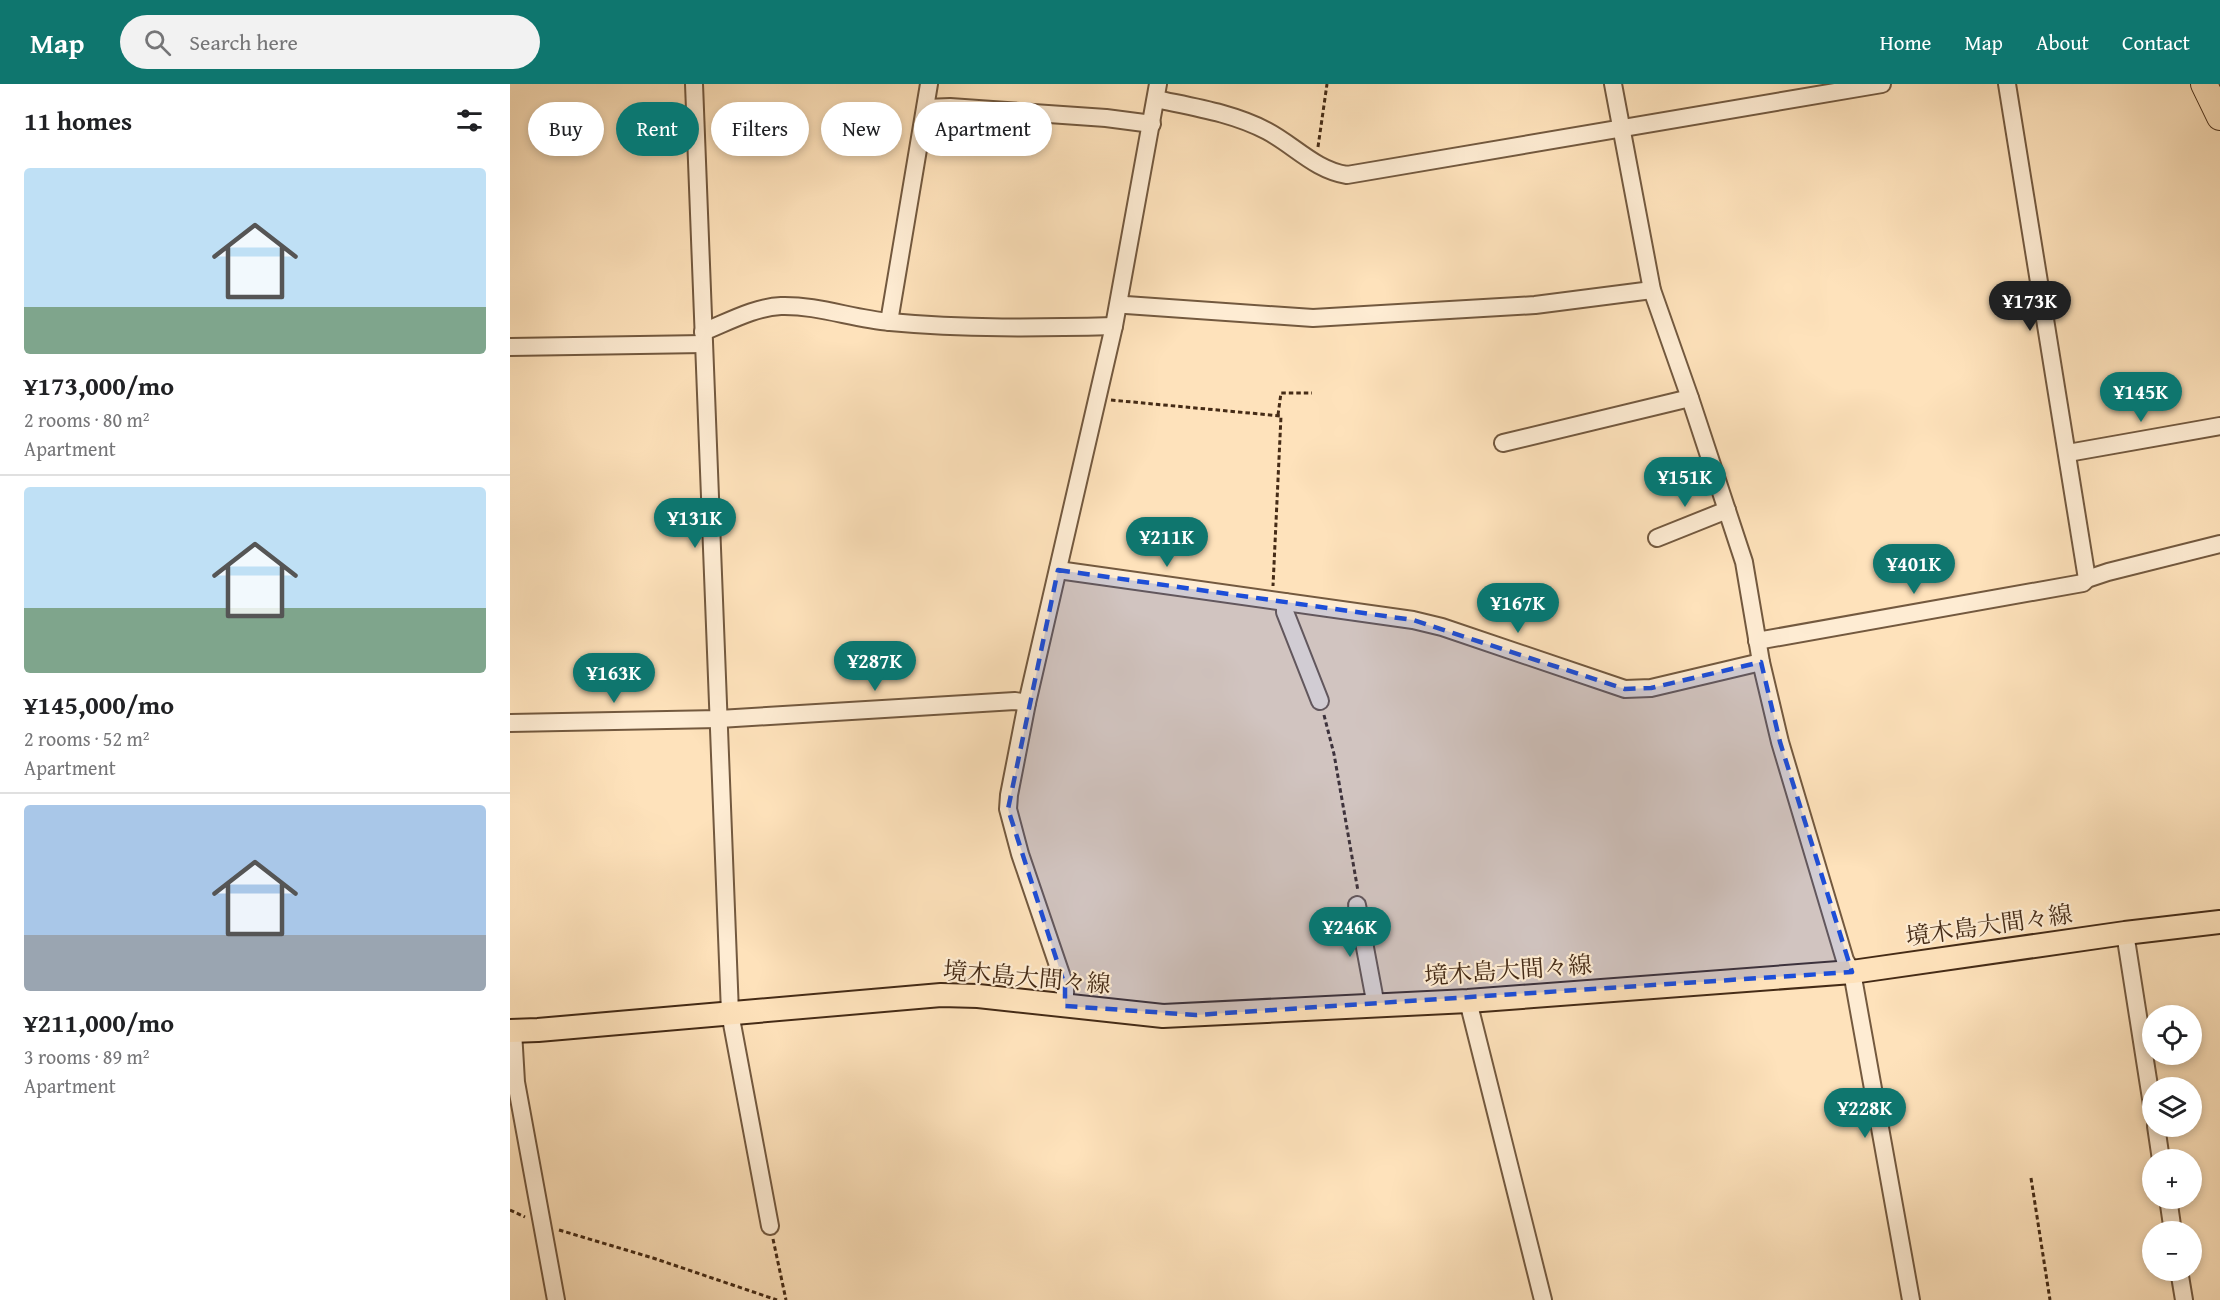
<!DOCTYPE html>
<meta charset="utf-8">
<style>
:root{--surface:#fff;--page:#f2f2f2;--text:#202124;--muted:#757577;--line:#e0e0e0;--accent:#0f766e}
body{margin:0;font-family:"Gentium Book Plus","Noto Serif JP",serif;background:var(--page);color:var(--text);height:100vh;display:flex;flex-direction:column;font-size:22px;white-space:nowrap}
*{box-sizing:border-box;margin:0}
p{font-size:20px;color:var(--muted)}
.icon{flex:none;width:33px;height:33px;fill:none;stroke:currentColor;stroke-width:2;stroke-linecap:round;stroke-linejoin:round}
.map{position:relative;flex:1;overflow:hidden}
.drawer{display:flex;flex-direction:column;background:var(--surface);width:510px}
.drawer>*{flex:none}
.top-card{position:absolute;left:18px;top:18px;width:570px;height:54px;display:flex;gap:12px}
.fabs{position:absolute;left:1632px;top:921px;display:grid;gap:12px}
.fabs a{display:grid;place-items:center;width:60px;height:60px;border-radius:50%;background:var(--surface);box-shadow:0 3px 9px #0003;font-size:30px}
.price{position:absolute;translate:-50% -51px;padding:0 14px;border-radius:21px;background:var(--accent);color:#fff;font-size:20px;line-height:39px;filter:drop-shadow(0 2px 3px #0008)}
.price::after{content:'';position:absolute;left:50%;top:36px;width:18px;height:14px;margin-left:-9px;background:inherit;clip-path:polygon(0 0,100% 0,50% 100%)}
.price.selected{background:#222;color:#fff}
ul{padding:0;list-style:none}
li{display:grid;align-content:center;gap:12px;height:318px;padding:0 24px}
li+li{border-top:2px solid var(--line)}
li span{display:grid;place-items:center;height:186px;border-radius:6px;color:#555}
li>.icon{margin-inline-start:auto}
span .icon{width:108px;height:108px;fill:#fffc;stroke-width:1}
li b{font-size:26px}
h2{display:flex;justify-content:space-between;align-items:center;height:72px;padding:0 24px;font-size:26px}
.chip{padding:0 21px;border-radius:27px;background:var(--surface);box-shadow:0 3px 9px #0003;font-size:21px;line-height:54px}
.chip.selected{background:var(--accent);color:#fff}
header{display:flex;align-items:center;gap:36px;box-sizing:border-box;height:84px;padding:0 30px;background:var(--accent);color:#fff}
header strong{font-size:28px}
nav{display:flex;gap:33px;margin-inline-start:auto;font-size:21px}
.search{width:420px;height:54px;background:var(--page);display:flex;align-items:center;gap:15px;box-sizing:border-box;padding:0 21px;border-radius:33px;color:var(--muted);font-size:22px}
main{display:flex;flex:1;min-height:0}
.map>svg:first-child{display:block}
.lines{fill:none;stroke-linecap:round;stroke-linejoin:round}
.minor-casing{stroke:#73593f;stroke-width:20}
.major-casing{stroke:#452b16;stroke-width:26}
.highway-casing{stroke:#452b16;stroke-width:28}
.path{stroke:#452b16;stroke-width:3;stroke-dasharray:4.5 3;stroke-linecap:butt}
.minor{stroke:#feecd3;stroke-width:16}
.major{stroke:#fee2bb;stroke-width:22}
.highway{stroke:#fee2bb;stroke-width:26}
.marked{fill:#1d4ed8;fill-opacity:0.2;stroke:#1d4ed8;stroke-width:4.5;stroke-dasharray:12 8;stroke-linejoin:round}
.labels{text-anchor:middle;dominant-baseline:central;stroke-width:4.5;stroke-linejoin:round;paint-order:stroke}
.street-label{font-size:24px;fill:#452b16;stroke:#feecd3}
</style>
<header>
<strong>Map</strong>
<div class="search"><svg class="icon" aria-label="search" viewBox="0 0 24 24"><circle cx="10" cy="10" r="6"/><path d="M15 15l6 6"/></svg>Search here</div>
<nav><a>Home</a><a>Map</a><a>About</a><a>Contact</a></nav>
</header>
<main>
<section class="drawer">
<h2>11 homes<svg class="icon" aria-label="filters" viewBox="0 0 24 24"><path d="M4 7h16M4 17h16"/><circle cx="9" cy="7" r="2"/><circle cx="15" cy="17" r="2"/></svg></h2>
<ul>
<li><span style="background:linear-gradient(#bfe0f5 75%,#7fa58c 0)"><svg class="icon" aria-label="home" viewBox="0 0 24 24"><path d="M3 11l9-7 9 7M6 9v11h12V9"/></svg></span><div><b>¥173,000/mo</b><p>2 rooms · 80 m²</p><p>Apartment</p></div></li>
<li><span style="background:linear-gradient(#bfe0f5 65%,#7fa58c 0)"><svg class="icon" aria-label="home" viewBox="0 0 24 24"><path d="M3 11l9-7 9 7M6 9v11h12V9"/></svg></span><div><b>¥145,000/mo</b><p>2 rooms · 52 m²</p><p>Apartment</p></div></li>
<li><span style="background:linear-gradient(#a9c7e8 70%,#9aa5b1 0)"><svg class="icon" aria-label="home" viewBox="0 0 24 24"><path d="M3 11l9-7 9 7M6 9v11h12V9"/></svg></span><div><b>¥211,000/mo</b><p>3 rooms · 89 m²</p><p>Apartment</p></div></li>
</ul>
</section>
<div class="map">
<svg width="1710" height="1216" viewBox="0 0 1710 1216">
<rect width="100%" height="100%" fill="#fee2bb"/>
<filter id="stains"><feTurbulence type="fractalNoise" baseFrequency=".00333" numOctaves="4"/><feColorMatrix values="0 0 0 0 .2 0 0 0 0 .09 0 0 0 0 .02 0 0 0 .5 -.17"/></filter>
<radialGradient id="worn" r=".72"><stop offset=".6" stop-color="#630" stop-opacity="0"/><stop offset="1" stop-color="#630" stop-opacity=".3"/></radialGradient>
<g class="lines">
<defs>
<g id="minor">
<polyline points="184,0 220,929 260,1142"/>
<polyline points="1103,0 1142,206 1180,314 1234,478 1251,578 1270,658 1335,876 1342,888 1401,1216"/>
<polyline points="1497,0 1577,495"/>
<path d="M 646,15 C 683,23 723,29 757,47 C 784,61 805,86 837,91 L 1372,0"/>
<polyline points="416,24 440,23 596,34 642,40"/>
<polyline points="609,219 616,221 803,234 1025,221 1142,206"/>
<polyline points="379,238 419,0"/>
<path d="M 193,248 C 218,238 245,223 271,222 C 308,221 343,235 380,238 C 454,245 530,244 604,242"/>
<polyline points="0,263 194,260"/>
<polyline points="993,359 1180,314"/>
<polyline points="1558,369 1710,342"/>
<polyline points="1147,454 1217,426"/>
<polyline points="548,486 903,536 932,543 1115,605 1141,604 1251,578"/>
<polyline points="775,518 775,528 810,617"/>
<polyline points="1247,557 1573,499 1577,495 1598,488 1710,460"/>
<polyline points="0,639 209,635 505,617 517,619"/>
<polyline points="847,821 866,922"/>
<polyline points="1615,849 1642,1021"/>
<polyline points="958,917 1033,1216"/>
<polyline points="555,922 555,902 510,770 498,725 499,711 517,619 604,242 648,0"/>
<polyline points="3,947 6,998 46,1216"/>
<polyline points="1646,1042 1651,1076"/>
<polyline points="1658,1114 1663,1148"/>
<polyline points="1669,1186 1674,1216"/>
</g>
<polyline id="major" points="0,947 28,946 431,911 468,912 653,932 958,917 1342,888 1615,849 1710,838"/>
<polyline id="highway" points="1694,0 1710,33"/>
</defs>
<use href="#minor" class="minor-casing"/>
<use href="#major" class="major-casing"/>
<use href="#highway" class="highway-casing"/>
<g class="path">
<polyline points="808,63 817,0"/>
<polyline points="601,316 771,332 763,502"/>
<polyline points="768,331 771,309 802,309"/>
<polyline points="814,631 824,670 848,807"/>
<polyline points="1521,1094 1540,1216"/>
<polyline points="0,1126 15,1133"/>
<polyline points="49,1146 143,1174 267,1216"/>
<polyline points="263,1155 276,1216"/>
</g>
<use href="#minor" class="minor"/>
<use href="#major" class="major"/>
<use href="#highway" class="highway"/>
</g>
<path class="marked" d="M 548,486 L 903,536 L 1115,605 L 1141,604 L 1251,578 L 1270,658 L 1342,888 L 686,931 L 555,922 L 555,902 L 498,725 Z"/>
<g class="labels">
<g class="street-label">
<text transform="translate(1479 841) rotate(-8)">境木島大間々線</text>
<text transform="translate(998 886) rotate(-4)">境木島大間々線</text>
<text transform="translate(517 893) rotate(5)">境木島大間々線</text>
</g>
</g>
<rect width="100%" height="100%" filter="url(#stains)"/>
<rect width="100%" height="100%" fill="url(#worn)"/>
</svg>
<div class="fabs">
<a><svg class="icon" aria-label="locate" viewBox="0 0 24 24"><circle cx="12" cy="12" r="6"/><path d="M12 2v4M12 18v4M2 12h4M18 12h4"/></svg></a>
<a><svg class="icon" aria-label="layers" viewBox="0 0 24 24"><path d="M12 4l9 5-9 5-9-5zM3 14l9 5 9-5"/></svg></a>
<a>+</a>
<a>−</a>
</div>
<b class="price selected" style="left:1520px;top:248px">¥173K</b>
<b class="price" style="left:1631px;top:339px">¥145K</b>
<b class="price" style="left:1175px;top:424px">¥151K</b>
<b class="price" style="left:185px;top:465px">¥131K</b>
<b class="price" style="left:657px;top:484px">¥211K</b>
<b class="price" style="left:1404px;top:511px">¥401K</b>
<b class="price" style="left:1008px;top:550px">¥167K</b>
<b class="price" style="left:365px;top:608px">¥287K</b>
<b class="price" style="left:104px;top:620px">¥163K</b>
<b class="price" style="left:840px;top:874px">¥246K</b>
<b class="price" style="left:1355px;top:1055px">¥228K</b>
<div class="top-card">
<a class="chip">Buy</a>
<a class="chip selected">Rent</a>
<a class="chip">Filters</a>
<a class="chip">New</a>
<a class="chip">Apartment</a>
</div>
</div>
</main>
